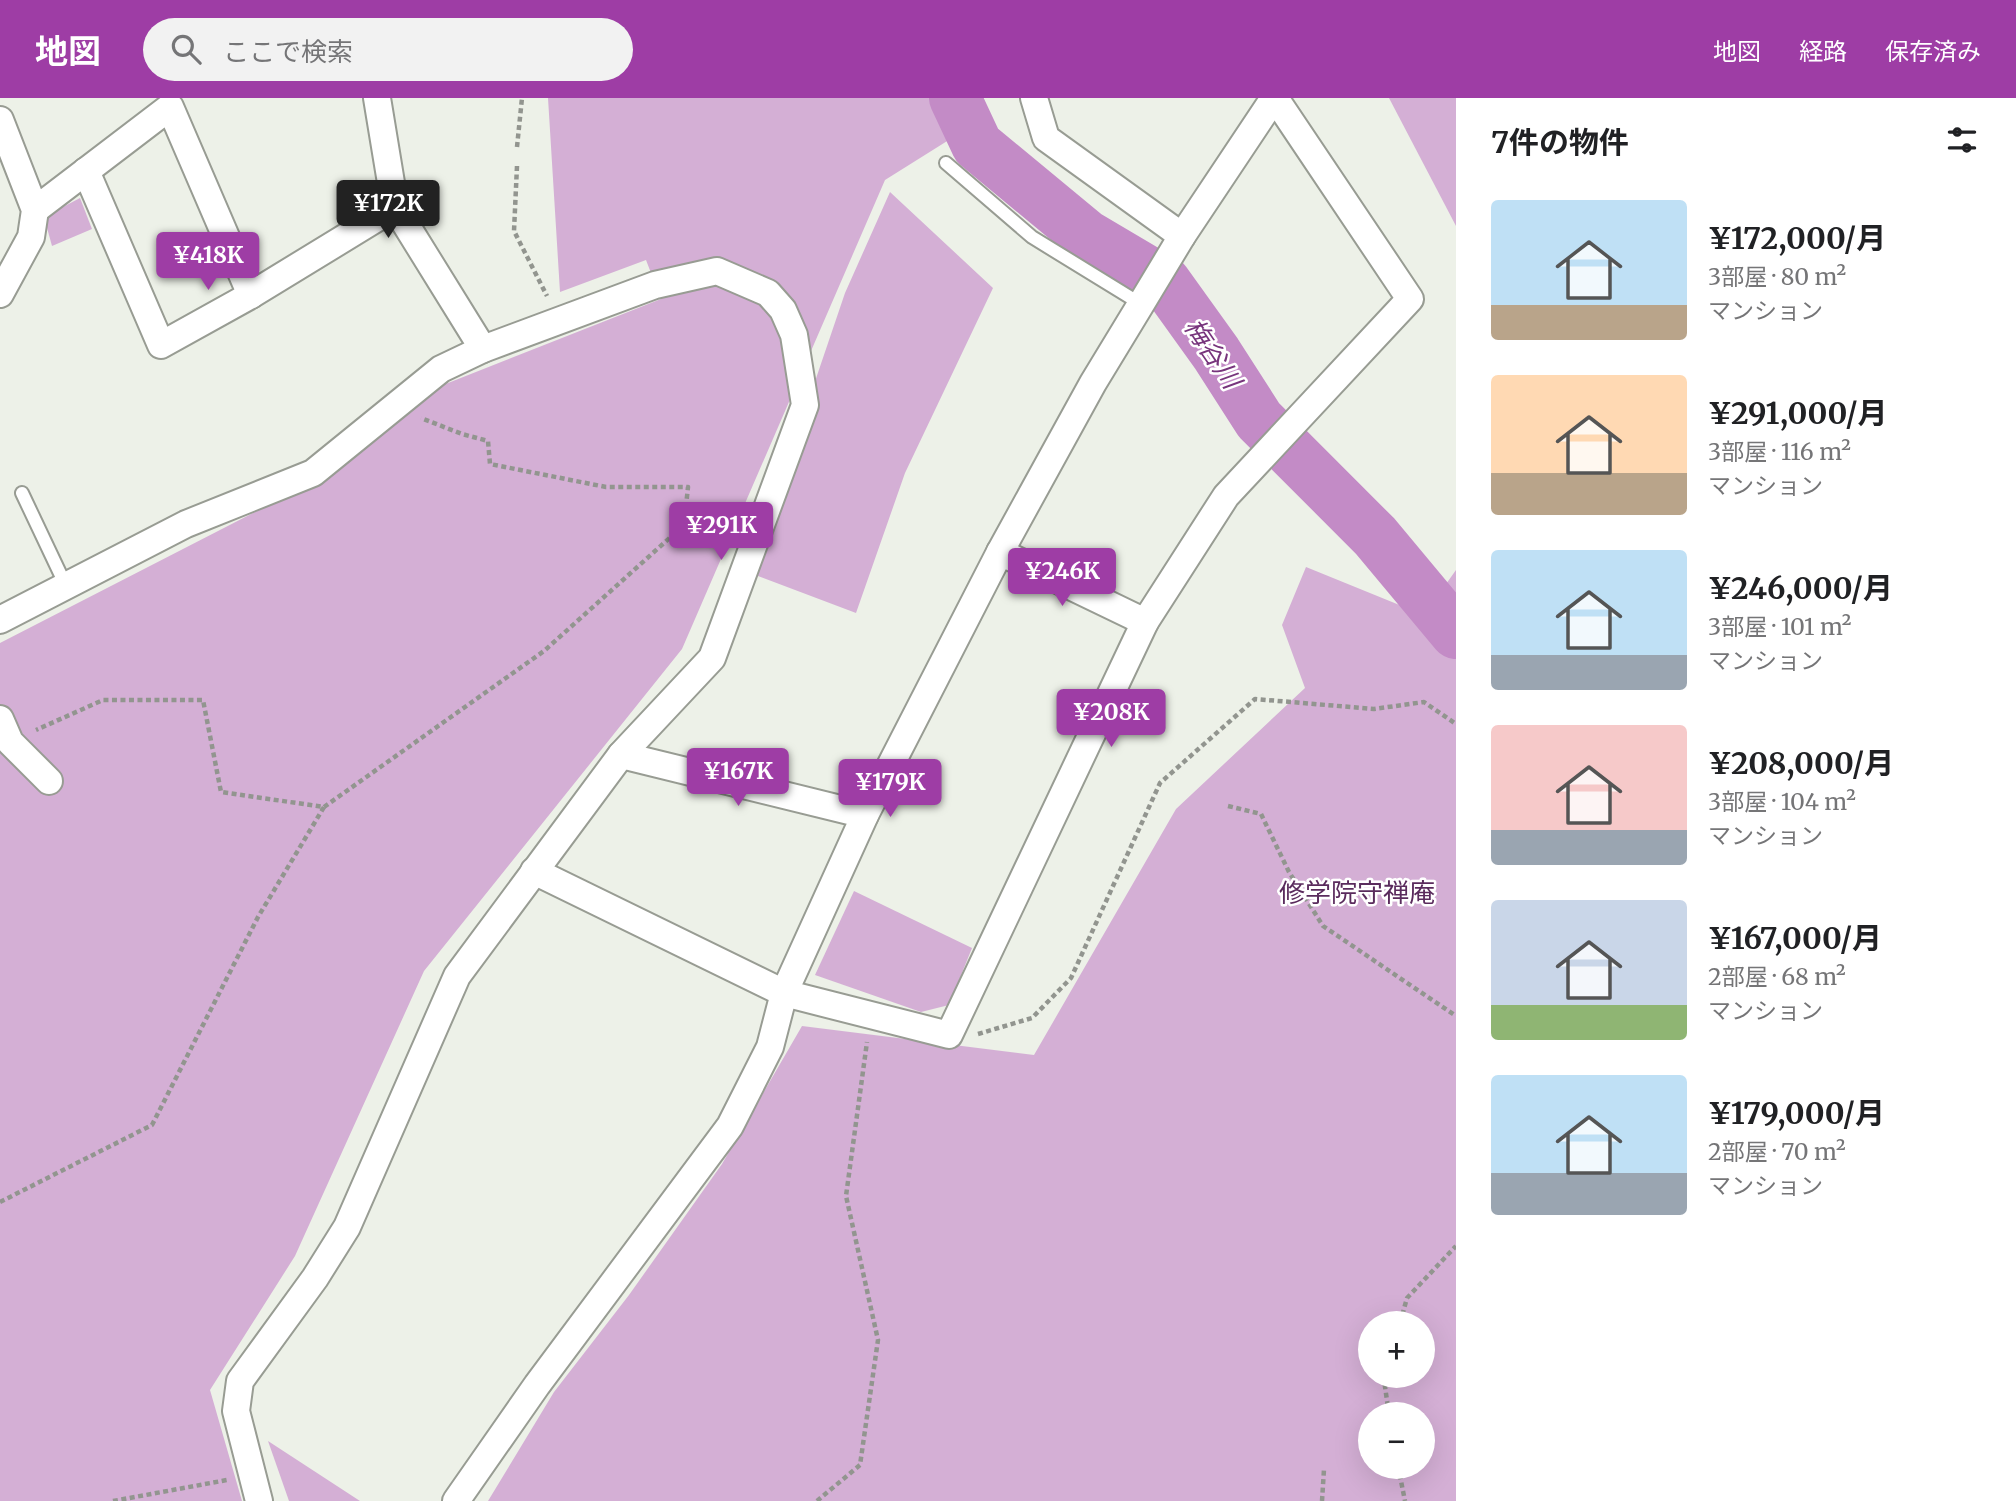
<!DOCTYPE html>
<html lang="ja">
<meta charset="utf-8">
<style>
:root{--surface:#fff;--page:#f2f2f2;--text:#202124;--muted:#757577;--accent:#9e3da5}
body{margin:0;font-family:Merriweather,"Noto Sans JP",serif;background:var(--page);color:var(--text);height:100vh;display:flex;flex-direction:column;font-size:26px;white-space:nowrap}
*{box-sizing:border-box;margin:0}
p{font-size:23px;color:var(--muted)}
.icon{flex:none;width:38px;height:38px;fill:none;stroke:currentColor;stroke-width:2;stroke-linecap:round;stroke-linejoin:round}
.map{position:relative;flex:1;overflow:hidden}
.details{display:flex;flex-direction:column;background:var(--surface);width:560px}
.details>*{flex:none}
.controls{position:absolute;left:1358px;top:1213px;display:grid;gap:14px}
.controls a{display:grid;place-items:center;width:77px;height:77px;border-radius:50%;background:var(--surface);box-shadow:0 7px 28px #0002;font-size:35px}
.price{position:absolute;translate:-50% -60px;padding:0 16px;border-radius:7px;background:var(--accent);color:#fff;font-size:23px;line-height:46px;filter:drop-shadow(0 2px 4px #0008)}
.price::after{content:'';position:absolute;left:50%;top:42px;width:21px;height:16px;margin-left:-10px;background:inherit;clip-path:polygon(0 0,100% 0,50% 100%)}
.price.selected{background:#222;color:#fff}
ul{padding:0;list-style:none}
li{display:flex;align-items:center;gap:21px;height:175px;padding:0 35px}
li span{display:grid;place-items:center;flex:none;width:196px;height:140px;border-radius:7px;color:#555}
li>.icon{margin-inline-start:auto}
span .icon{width:84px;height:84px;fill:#fffc;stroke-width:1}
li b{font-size:30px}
h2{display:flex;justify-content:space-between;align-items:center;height:84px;padding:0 35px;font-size:30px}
header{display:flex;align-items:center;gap:42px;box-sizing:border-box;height:98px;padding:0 35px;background:var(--accent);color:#fff}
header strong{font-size:33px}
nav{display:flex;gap:38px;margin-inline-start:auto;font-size:24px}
.search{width:490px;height:63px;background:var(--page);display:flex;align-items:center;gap:18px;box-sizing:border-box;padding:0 24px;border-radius:38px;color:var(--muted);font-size:26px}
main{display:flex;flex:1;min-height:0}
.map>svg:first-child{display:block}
.green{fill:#d4afd5;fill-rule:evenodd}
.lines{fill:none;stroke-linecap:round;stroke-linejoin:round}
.river{stroke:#c38bc6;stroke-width:52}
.lane-casing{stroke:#989c93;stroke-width:16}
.street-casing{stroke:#989c93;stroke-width:30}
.path{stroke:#92958f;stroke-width:4.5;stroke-dasharray:5 3.5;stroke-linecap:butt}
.lane{stroke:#fff;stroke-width:12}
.street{stroke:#fff;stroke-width:26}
.labels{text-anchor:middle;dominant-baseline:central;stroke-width:5;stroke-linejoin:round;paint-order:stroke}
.water-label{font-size:26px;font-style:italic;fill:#77347c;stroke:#fff}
.neighbourhood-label{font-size:26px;fill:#5a2b5d;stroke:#fff}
</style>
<header>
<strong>地図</strong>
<div class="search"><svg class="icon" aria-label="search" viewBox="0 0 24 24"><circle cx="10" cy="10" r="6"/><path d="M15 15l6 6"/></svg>ここで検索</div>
<nav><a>地図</a><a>経路</a><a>保存済み</a></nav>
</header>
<main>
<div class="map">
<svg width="1456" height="1403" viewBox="0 0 1456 1403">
<rect width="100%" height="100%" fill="#edf1e8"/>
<g class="green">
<polygon points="548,0 937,0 952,40 885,82 682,551 424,873 295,1158 210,1292 242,1403 0,1403 0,545 321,380 443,287 661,201 646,162 560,194"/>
<polygon points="1389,0 1456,0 1456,128"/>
<polygon points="890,94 993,190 905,375 856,515 750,475 845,195"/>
<polygon points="80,100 92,131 52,148 44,119"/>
<path d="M 1306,469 L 1424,517 L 1456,472 L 1456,1403 L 488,1403 L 554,1294 L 629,1197 L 722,1066 L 802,928 L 1034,957 L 1176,711 L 1305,590 L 1282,527 ZM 1370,1225 L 1423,1225 L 1423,1278 L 1370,1278 ZM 1370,1316 L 1423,1316 L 1423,1368 L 1370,1368 Z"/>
<polygon points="854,793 972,850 949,907 921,914 815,877"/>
<polygon points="268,1343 360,1403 289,1403"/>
</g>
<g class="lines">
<polyline class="river" points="955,0 977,47 1087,138 1165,184 1216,255 1259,322 1375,438 1456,535"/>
<defs>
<g id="lane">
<polyline points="946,65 1032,139 1141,206"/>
<polyline points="22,395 66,488"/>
</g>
<g id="street">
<polyline points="377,0 395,109 483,251"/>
<polyline points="1034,0 1046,40 1182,138"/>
<polyline points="0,22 35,112 31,139 0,196"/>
<polyline points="86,73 161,247 251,197 395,109"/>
<polyline points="35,112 170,9 251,197"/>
<polyline points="1000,454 1145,524"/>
<polyline points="0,522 186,426 313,375 441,271 483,251 655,187 717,173 768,195 783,212 794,237 805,307 712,560 621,657 457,878 347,1129 315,1180 240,1283 236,1313 259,1403"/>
<polyline points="0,621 10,644 49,683"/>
<polyline points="621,657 865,717"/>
<polyline points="534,773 784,895 949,937 1145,524 1226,398 1410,201 1275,0"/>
<polyline points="456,1403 537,1287 730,1028 770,949 784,895 865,717 1000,454 1093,285 1141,206 1182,138 1274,0"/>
</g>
</defs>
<use href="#lane" class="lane-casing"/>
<use href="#street" class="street-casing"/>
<g class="path">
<polyline points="517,49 522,0"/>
<polyline points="517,68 514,133 547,198"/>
<polyline points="1228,708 1261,716 1289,774 1323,828 1456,918"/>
<polyline points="324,709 544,553 684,427 688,389 606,389 490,366 488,343 462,336 421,320"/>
<polyline points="978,936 1032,920 1071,880 1160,685 1255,601 1374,611 1424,604 1456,626"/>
<polyline points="0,1104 152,1027 258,819 324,709 221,694 203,602 103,602 36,632"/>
<polyline points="1400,1225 1407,1200 1456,1148"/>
<polyline points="1385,1278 1384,1282 1389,1316"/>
<polyline points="1398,1368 1405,1403"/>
<polyline points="113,1403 227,1382"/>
<polyline points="817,1403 860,1367 878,1242 846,1098 867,944"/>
<polyline points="1322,1403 1324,1371"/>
</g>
<use href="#lane" class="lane"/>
<use href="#street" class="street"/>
</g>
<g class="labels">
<g class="water-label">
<text transform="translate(1213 255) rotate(56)">梅谷川</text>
</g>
<g class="neighbourhood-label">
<text x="1357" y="794">修学院守禅庵</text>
</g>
</g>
</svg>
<div class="controls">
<a>+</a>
<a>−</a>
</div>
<b class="price selected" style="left:388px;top:142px">¥172K</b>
<b class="price" style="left:208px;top:194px">¥418K</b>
<b class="price" style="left:721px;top:464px">¥291K</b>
<b class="price" style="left:1062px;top:510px">¥246K</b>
<b class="price" style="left:1111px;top:651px">¥208K</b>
<b class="price" style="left:738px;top:710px">¥167K</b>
<b class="price" style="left:890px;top:721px">¥179K</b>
</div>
<section class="details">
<h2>7件の物件<svg class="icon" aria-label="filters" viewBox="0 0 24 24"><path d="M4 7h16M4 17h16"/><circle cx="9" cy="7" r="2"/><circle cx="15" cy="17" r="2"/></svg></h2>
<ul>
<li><span style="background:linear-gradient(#bfe0f5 75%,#b9a48a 0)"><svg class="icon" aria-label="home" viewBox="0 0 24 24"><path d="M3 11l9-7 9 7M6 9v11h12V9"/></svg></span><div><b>¥172,000/月</b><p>3部屋 · 80 m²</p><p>マンション</p></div></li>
<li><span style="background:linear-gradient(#ffd9b3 70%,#b9a48a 0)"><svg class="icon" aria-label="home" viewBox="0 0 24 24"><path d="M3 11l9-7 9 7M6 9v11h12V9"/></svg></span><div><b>¥291,000/月</b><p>3部屋 · 116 m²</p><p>マンション</p></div></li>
<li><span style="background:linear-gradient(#bfe0f5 75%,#9aa5b1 0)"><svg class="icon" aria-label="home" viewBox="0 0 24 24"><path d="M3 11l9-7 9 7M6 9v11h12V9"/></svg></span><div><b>¥246,000/月</b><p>3部屋 · 101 m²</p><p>マンション</p></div></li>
<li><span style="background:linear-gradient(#f6c9c9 75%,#9aa5b1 0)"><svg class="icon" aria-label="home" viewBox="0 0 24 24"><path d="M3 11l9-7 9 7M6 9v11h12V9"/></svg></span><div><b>¥208,000/月</b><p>3部屋 · 104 m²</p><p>マンション</p></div></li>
<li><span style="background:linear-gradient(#c9d6e8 75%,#8fb573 0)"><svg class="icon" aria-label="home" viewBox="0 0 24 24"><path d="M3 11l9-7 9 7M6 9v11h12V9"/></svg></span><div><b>¥167,000/月</b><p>2部屋 · 68 m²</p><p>マンション</p></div></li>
<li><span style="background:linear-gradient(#bfe0f5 70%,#9aa5b1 0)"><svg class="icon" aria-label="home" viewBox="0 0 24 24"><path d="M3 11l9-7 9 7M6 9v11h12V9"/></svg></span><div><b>¥179,000/月</b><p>2部屋 · 70 m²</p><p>マンション</p></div></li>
</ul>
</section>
</main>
